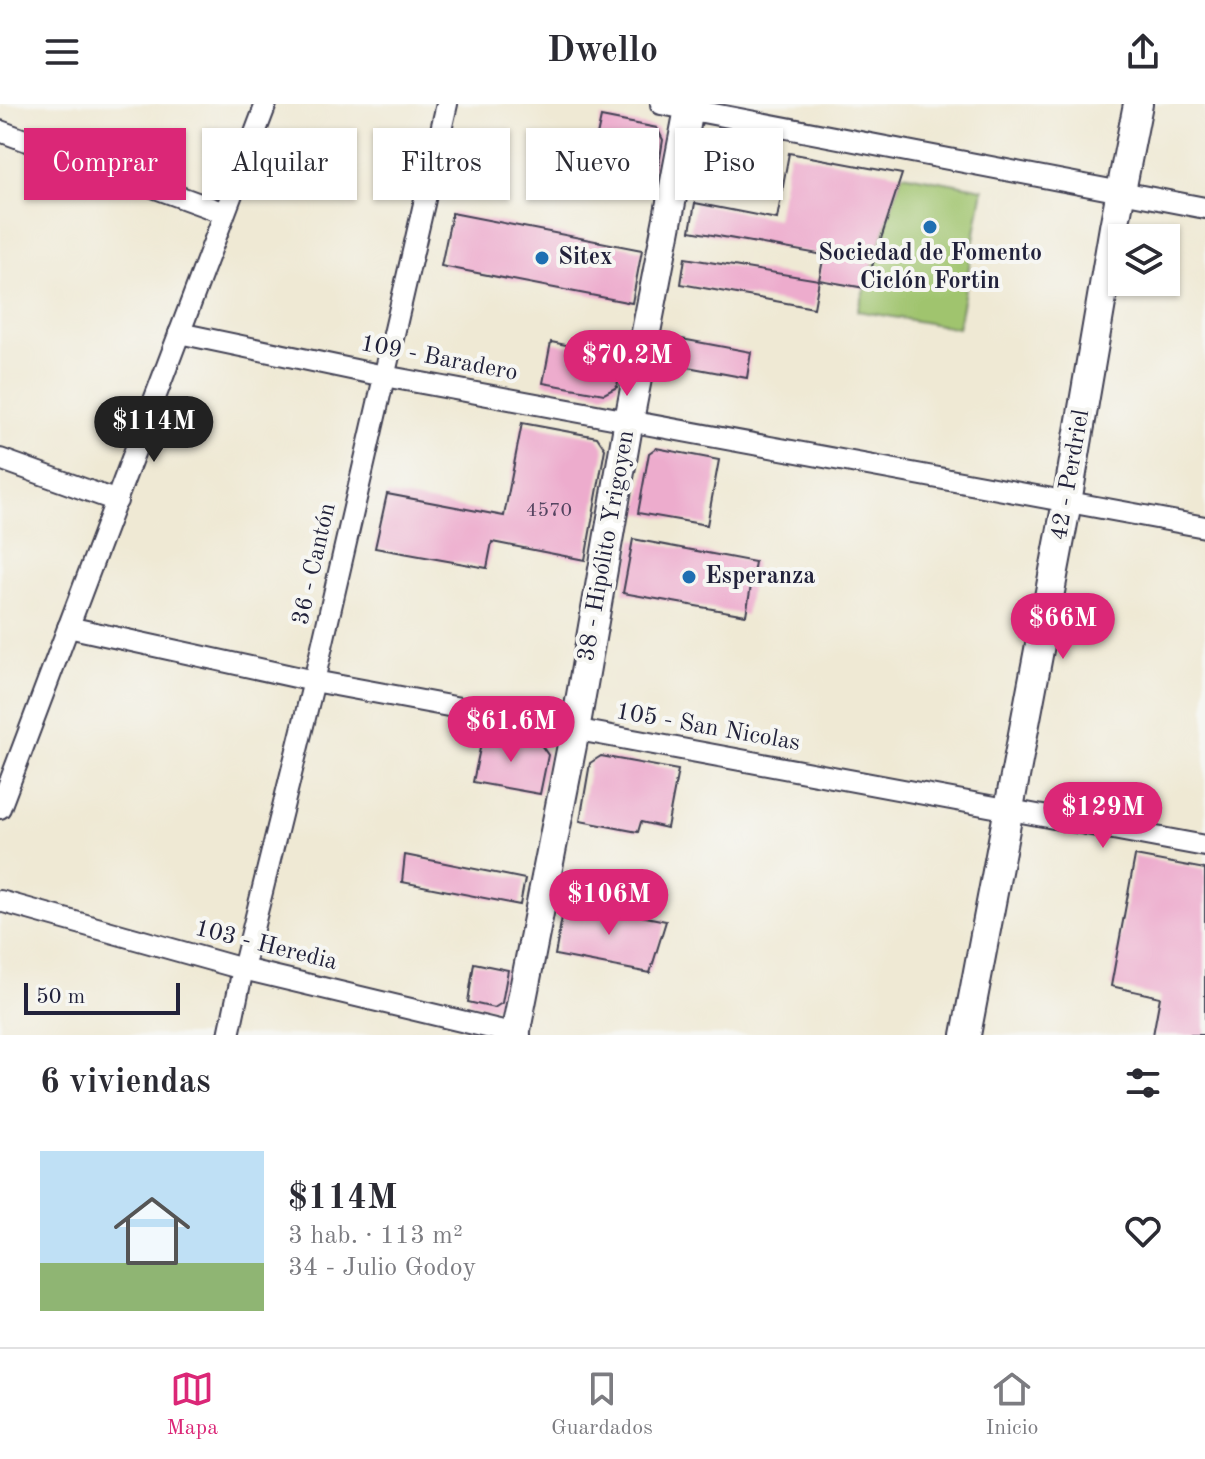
<!DOCTYPE html>
<html lang="es">
<meta charset="utf-8">
<style>
:root{--surface:#fff;--page:#f7f7f7;--text:#2b2b33;--muted:#7c7c81;--line:#e1e1e2;--accent:#db2777}
body{margin:0;font-family:"Old Standard TT",serif;background:var(--page);color:var(--text);height:100vh;display:flex;flex-direction:column;font-size:30px;white-space:nowrap}
*{box-sizing:border-box;margin:0}
p{font-size:26px;color:var(--muted)}
.icon{flex:none;width:44px;height:44px;fill:none;stroke:currentColor;stroke-width:2;stroke-linecap:round;stroke-linejoin:round}
.map{position:relative;height:931px;overflow:hidden}
.details{display:flex;flex-direction:column;background:var(--surface);flex:1}
.details>*{flex:none}
.hud{position:absolute;left:24px;top:24px;width:800px;height:72px;display:flex;gap:16px}
.tools{position:absolute;left:1108px;top:120px;display:grid;gap:16px}
.tools a{display:grid;place-items:center;width:72px;height:72px;border-radius:0px;background:var(--surface);box-shadow:0 2px 6px #0004;font-size:40px}
.scale{position:absolute;left:24px;bottom:20px;width:156px;box-sizing:border-box;padding-left:8px;border:4px solid #22223b;border-top:0;font-size:22px;line-height:28px;white-space:nowrap;color:#22223b;-webkit-text-stroke:6px #f6f6f2;paint-order:stroke}
.price{position:absolute;translate:-50% -68px;padding:0 18px;border-radius:28px;background:var(--accent);color:#fff;font-size:26px;line-height:52px;filter:drop-shadow(0 2px 4px #0008)}
.price::after{content:'';position:absolute;left:50%;top:48px;width:24px;height:18px;margin-left:-12px;background:inherit;clip-path:polygon(0 0,100% 0,50% 100%)}
.price.active{background:#222;color:#fff}
ul{padding:0;list-style:none}
li{display:flex;align-items:center;gap:24px;height:200px;padding:0 40px}
li span{display:grid;place-items:center;flex:none;width:224px;height:160px;border-radius:0px;color:#555}
li>.icon{margin-inline-start:auto}
span .icon{width:96px;height:96px;fill:#fffc;stroke-width:1}
li b{font-size:34px}
h2{display:flex;justify-content:space-between;align-items:center;height:96px;padding:0 40px;font-size:34px}
.chip{padding:0 28px;border-radius:0px;background:var(--surface);box-shadow:0 2px 6px #0004;font-size:28px;line-height:72px}
.chip.active{background:var(--accent);color:#fff}
header{display:flex;justify-content:space-between;align-items:center;height:104px;padding:0 40px;background:var(--surface);font-size:36px;font-weight:700}
.dock{display:flex;justify-content:space-around;align-items:center;height:112px;border-top:2px solid var(--line);background:var(--surface);font-size:22px;color:var(--muted)}
.dock a{display:grid;justify-items:center;gap:4px}
.dock .active{color:var(--accent)}
.map>svg:first-child{display:block}
.green{fill:#a0c46e;stroke:#617354;stroke-width:2}
.building{fill:#edaccd}
.lines{fill:none;stroke-linecap:round;stroke-linejoin:round}
.street-casing{stroke:#414052;stroke-width:24}
.secondary-casing{stroke:#414052;stroke-width:32}
.street{stroke:#fff;stroke-width:20}
.secondary{stroke:#fff;stroke-width:28}
.poi-dot{fill:#1f6fb2;stroke:#f6f6f2;stroke-width:3}
.labels{text-anchor:middle;dominant-baseline:central;stroke-width:8;stroke-linejoin:round;paint-order:stroke}
.number-label{font-size:20px;fill:#554460}
.poi-label{font-size:24px;font-weight:bold;fill:#22223b;stroke:#f6f6f2;text-anchor:start}
.street-label{font-size:24px;fill:#22223b;stroke:#f6f6f2}
</style>
<header><svg class="icon" aria-label="menu" viewBox="0 0 24 24"><path d="M4 6h16M4 12h16M4 18h16"/></svg>Dwello<svg class="icon" aria-label="share" viewBox="0 0 24 24"><path d="M12 15V3M7 8l5-5 5 5M5 13v7h14v-7"/></svg></header>
<div class="map">
<svg width="1205" height="931" viewBox="0 0 1205 931">
<rect width="100%" height="100%" fill="#f6f6f2"/>
<filter id="ink" filterUnits="userSpaceOnUse"><feTurbulence type="fractalNoise" baseFrequency=".0125" numOctaves="2"/><feDisplacementMap in="SourceGraphic" scale="16" xChannelSelector="R" yChannelSelector="G"/><feConvolveMatrix kernelMatrix="1 2 1 2 8 2 1 2 1" color-interpolation-filters="sRGB"/></filter>
<filter id="wash" filterUnits="userSpaceOnUse"><feTurbulence type="fractalNoise" baseFrequency=".006" numOctaves="4" result="noise"/><feDisplacementMap in="SourceGraphic" scale="32" xChannelSelector="R" yChannelSelector="G"/><feGaussianBlur stdDeviation="1.8" result="paint"/><feColorMatrix in="noise" values="0 0 0 0 0 0 0 0 0 0 0 0 0 0 0 0 0 1.4 0 .05"/><feComposite in="paint" operator="in"/></filter>
<g filter="url(#wash)">
<rect width="100%" height="100%" fill="#efe9d4"/>
<polygon class="green" points="902,70 983,85 958,224 857,207"/>
<g id="blocks">
<g class="building">
<polygon points="601,13 657,24 663,36 658,66 592,55"/>
<polygon points="789,49 902,70 865,184 819,176 824,151 690,127 695,99 777,115"/>
<polygon points="452,109 642,146 632,199 441,162"/>
<polygon points="685,154 819,176 814,204 681,180"/>
<polygon points="671,233 751,248 747,274 666,259"/>
<polygon points="551,238 622,252 617,283 604,290 543,279"/>
<polygon points="522,319 597,333 605,345 585,456 492,438 487,464 375,444 387,390 504,412"/>
<polygon points="656,344 719,356 707,421 638,409 649,349"/>
<polygon points="633,435 755,458 746,511 623,489"/>
<polygon points="483,630 541,641 548,651 540,690 473,678"/>
<polygon points="601,652 678,666 667,724 641,718 638,728 580,717 590,659"/>
<polygon points="405,751 525,775 520,801 402,778"/>
<polygon points="1135,752 1205,765 1205,931 1153,931 1160,893 1111,882"/>
<polygon points="565,797 666,817 650,869 555,851"/>
<polygon points="474,859 508,866 502,899 494,904 468,898"/>
</g>
</g>
</g>
<g filter="url(#ink)">
<use href="#blocks" fill-opacity="0" stroke="#414052" stroke-width="2"/>
<g class="lines">
<defs>
<g id="street">
<polyline points="661,0 1205,104"/>
<polyline points="0,27 224,109"/>
<polyline points="179,229 384,272 1205,423"/>
<polyline points="0,355 117,397"/>
<polyline points="68,523 314,577 1205,742"/>
<polyline points="0,704 266,0"/>
<polyline points="0,797 243,865 520,931"/>
<polyline points="229,931 243,865 314,577 447,0"/>
</g>
<g id="secondary">
<polyline points="515,931 575,626 629,316 690,0"/>
<polyline points="966,931 1067,398 1114,123 1138,0"/>
</g>
</defs>
<use href="#street" class="street-casing"/>
<use href="#secondary" class="secondary-casing"/>
<use href="#street" class="street"/>
<use href="#secondary" class="secondary"/>
</g>
</g>
<g class="poi-dot">
<circle cx="930" cy="123" r="8"/>
<circle cx="542" cy="154" r="8"/>
<circle cx="689" cy="473" r="8"/>
</g>
<g class="labels">
<g class="number-label">
<text x="549" y="407">4570</text>
</g>
<g class="poi-label">
<text x="930" y="150" text-anchor="middle">Sociedad de Fomento<tspan x="930" dy="28">Ciclón Fortin</tspan></text>
<text x="558" y="154">Sitex</text>
<text x="705" y="473">Esperanza</text>
</g>
<g class="street-label">
<text transform="translate(439 255) rotate(11)">109 - Baradero</text>
<text transform="translate(1071 371) rotate(-80)">42 - Perdriel</text>
<text transform="translate(607 442) rotate(-80)">38 - Hipólito Yrigoyen</text>
<text transform="translate(315 460) rotate(-77)">36 - Cantón</text>
<text transform="translate(708 624) rotate(10)">105 - San Nicolas</text>
<text transform="translate(266 842) rotate(14)">103 - Heredia</text>
</g>
</g>
</svg>
<div class="tools">
<a><svg class="icon" aria-label="layers" viewBox="0 0 24 24"><path d="M12 4l9 5-9 5-9-5zM3 14l9 5 9-5"/></svg></a>
</div>
<div class="scale">50 m</div>
<b class="price" style="left:627px;top:294px">$70.2M</b>
<b class="price active" style="left:154px;top:360px">$114M</b>
<b class="price" style="left:1063px;top:557px">$66M</b>
<b class="price" style="left:511px;top:660px">$61.6M</b>
<b class="price" style="left:1103px;top:746px">$129M</b>
<b class="price" style="left:609px;top:833px">$106M</b>
<div class="hud">
<a class="chip active">Comprar</a>
<a class="chip">Alquilar</a>
<a class="chip">Filtros</a>
<a class="chip">Nuevo</a>
<a class="chip">Piso</a>
</div>
</div>
<section class="details">
<h2>6 viviendas<svg class="icon" aria-label="filters" viewBox="0 0 24 24"><path d="M4 7h16M4 17h16"/><circle cx="9" cy="7" r="2"/><circle cx="15" cy="17" r="2"/></svg></h2>
<ul>
<li><span style="background:linear-gradient(#bfe0f5 70%,#8fb573 0)"><svg class="icon" aria-label="home" viewBox="0 0 24 24"><path d="M3 11l9-7 9 7M6 9v11h12V9"/></svg></span><div><b>$114M</b><p>3 hab. · 113 m²</p><p>34 - Julio Godoy</p></div><svg class="icon" aria-label="heart" viewBox="0 0 24 24"><path d="M12 20l-8-8c-3-5 5-10 8-4 3-6 11-1 8 4z"/></svg></li>
</ul>
</section>
<nav class="dock">
<a class="active"><svg class="icon" aria-label="map" viewBox="0 0 24 24"><path d="M3 6l6-2 6 2 6-2v14l-6 2-6-2-6 2zM9 4v14M15 6v14"/></svg>Mapa</a>
<a><svg class="icon" aria-label="saved" viewBox="0 0 24 24"><path d="M7 4h10v16l-5-4-5 4z"/></svg>Guardados</a>
<a><svg class="icon" aria-label="home" viewBox="0 0 24 24"><path d="M3 11l9-7 9 7M6 9v11h12V9"/></svg>Inicio</a>
</nav>
